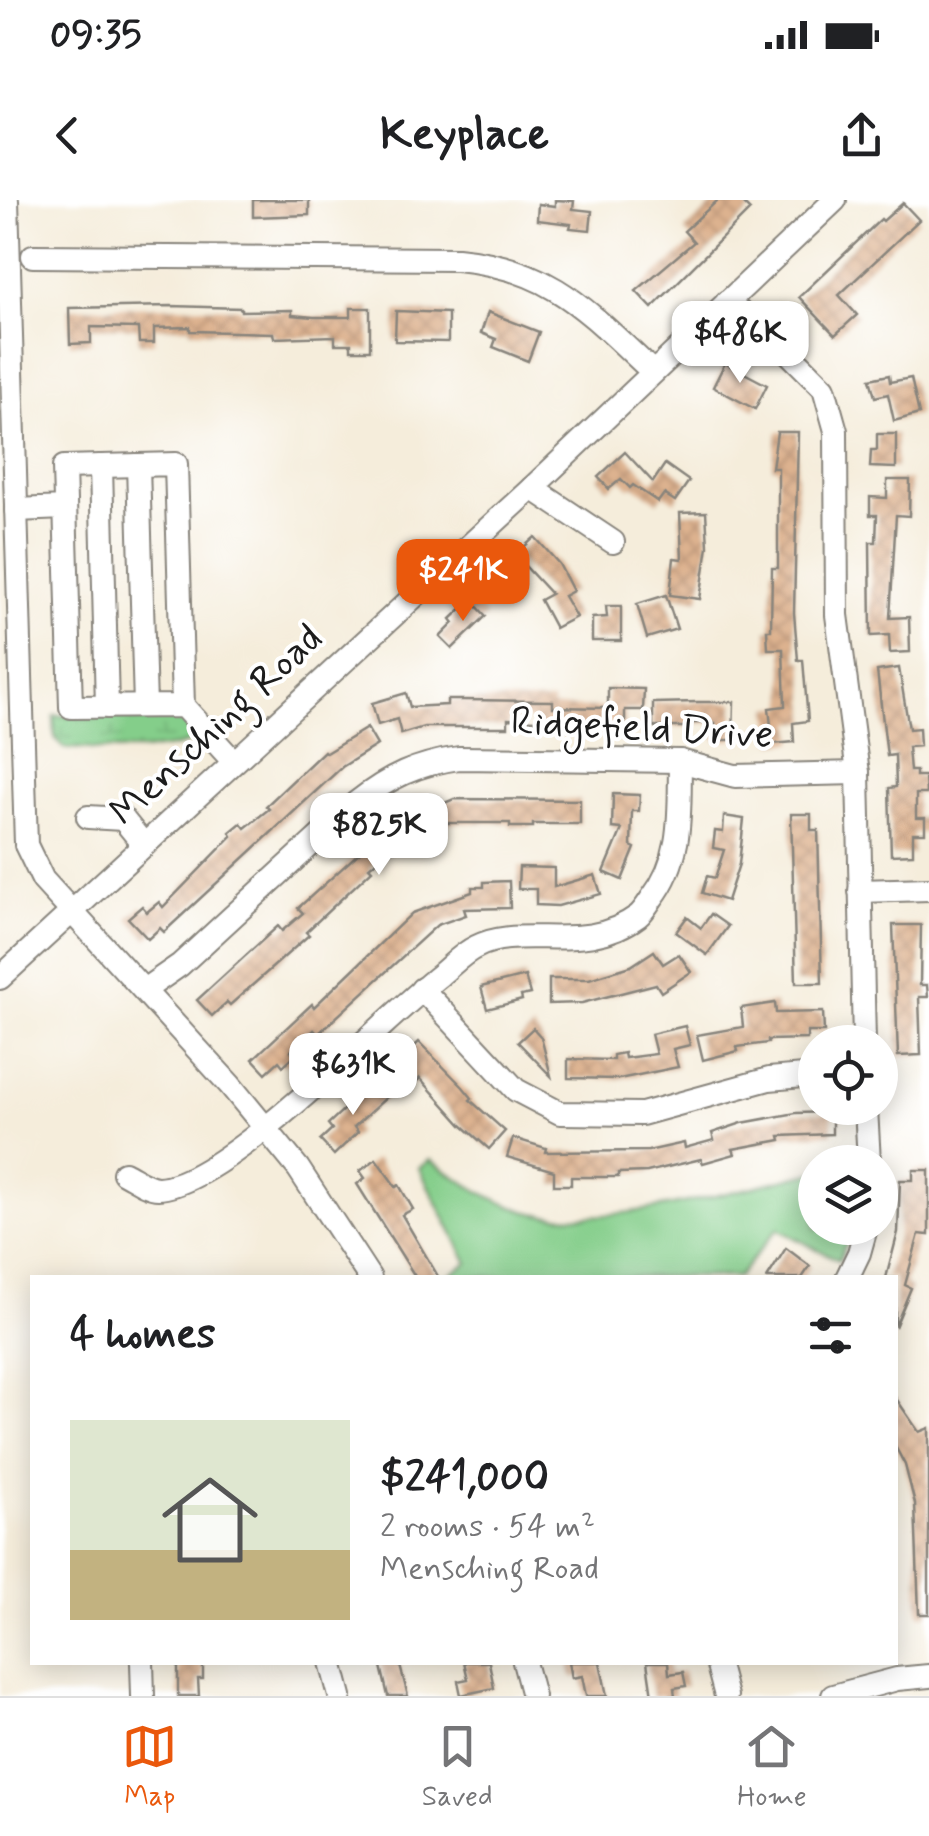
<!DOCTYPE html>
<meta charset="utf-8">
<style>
:root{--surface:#fff;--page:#f6f6f6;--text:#202124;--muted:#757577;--line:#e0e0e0;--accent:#ea580c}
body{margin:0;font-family:Mynerve,sans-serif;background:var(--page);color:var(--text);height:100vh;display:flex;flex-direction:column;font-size:38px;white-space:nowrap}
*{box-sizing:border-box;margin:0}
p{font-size:32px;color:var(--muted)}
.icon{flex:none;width:55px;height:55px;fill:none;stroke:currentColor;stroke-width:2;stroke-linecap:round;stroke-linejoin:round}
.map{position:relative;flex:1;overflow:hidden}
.drawer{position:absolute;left:30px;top:1075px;width:868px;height:390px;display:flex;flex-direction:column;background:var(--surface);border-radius:0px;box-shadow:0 5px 25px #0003}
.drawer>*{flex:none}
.fabs{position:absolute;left:798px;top:825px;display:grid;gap:20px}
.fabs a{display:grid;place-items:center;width:100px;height:100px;border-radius:50%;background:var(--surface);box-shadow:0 5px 25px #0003;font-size:50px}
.price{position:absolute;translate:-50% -85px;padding:0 22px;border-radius:20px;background:#fff;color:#222;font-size:32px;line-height:65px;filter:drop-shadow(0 2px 5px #0008)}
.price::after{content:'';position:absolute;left:50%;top:60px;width:30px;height:22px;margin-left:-15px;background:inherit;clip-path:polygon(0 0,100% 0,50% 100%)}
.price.on{background:var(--accent);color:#fff}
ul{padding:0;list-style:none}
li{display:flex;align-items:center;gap:30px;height:250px;padding:0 40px}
li span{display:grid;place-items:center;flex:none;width:280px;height:200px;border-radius:0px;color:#555}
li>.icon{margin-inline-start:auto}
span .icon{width:120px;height:120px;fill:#fffc;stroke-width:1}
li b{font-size:42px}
h2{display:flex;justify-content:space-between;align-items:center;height:120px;padding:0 40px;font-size:42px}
.status{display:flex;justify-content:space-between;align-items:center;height:70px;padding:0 50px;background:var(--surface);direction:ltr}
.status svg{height:28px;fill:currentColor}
header{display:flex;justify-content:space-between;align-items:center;height:130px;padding:0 40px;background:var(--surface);font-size:45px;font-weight:800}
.dock{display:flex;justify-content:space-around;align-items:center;height:140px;border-top:2px solid var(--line);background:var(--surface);font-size:28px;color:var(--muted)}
.dock a{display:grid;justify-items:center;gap:5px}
.dock .on{color:var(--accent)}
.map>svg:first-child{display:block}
.green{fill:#84ce8a;stroke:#507553;stroke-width:2.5}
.wetland{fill:url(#wetland-marsh);stroke:#507553;stroke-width:2.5}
.building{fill:url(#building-cross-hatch)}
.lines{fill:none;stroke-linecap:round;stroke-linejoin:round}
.minor-casing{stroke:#88847c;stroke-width:26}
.minor{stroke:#fff;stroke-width:22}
.labels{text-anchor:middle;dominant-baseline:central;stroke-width:8;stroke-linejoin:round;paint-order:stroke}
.street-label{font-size:40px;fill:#1c1c1c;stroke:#fff}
</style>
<div class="status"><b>09:35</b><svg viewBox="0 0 49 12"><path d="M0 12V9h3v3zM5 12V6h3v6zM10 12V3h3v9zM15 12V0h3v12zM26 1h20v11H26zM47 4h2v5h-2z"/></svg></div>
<header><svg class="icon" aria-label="back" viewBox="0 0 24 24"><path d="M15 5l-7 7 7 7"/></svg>Keyplace<svg class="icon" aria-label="share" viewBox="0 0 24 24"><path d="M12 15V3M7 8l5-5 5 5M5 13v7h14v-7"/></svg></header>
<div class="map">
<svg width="929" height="1496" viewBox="0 0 929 1496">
<defs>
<pattern id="wetland-marsh" width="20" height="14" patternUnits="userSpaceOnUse" patternTransform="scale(2.5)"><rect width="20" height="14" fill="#84ce8a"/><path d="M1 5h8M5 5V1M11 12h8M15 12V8" fill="none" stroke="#71b076"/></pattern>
<pattern id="building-cross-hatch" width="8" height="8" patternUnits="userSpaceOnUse" patternTransform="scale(2.5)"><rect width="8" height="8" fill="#ddb28f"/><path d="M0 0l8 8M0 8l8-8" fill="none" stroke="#bd987b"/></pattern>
</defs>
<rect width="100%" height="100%" fill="#fff"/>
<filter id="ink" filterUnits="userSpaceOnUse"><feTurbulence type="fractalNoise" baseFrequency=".01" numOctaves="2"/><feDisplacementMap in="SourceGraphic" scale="20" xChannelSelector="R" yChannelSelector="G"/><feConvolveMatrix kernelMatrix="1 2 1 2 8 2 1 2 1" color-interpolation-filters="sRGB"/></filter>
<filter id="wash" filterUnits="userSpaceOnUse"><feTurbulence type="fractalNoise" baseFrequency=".0048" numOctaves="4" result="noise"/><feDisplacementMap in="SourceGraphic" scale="40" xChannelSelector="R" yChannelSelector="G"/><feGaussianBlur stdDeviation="2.25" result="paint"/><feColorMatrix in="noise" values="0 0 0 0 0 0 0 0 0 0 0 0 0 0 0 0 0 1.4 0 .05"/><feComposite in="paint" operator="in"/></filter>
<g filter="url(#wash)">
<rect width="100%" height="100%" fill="#f5eddb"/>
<path class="green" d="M 430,960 C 461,981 489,1000 525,1011 C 595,1032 742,989 815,972 L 815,1028 L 853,1028 L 839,1060 L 777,1029 L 738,1077 L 445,1077 L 468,1063 L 419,968 Z"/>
<path class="wetland" d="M 177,512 L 199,537 C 170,557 101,548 64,548 L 55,538 L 54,516 Z"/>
<g id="blocks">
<g class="building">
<polygon points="253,0 309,0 309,15 253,17"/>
<polygon points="555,0 574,1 573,9 592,11 590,30 570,28 571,24 537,20 538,4 555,6"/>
<polygon points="718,0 740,0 750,10 652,108 636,91 694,42 684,31"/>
<polygon points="903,3 919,20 839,95 857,115 835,135 799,97 881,19 883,21"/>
<polygon points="171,106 241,108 241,111 292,110 292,115 314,117 351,117 351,108 370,108 370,150 351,150 351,144 335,144 335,136 274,138 273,133 190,131 190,127 154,128 154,143 139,143 138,128 91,127 91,143 70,144 69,108"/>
<polygon points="396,111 448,113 448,142 395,141"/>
<polygon points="488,112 539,132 528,161 493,147 496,139 481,133"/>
<polygon points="725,163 767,185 755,209 713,187"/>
<polygon points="889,175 890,182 911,178 919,214 894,221 888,194 875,197 870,179"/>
<polygon points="777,232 798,232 794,413 798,460 803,460 808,521 793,523 794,542 773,544 769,508 785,506 783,449 768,449 767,430 771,430 772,368 778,368 778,268 772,268"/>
<polygon points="877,234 896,234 896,268 870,267 871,250 877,250"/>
<polygon points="625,252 653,282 665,264 689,281 675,301 664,294 658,302 633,285 630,288 621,279 609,289 598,277"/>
<polygon points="887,280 910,280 909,316 896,315 890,418 909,417 910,452 890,453 889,435 871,436 870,342 876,342 877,315 870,315 870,297 887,298"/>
<polygon points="706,312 708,346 700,399 670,395 674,358 682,359 680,313"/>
<polygon points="535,337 559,364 573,391 564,396 576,417 555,428 540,400 551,394 515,355"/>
<polygon points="666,395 677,429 647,438 637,404"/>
<polygon points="471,400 486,416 452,449 440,437 454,423 451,419"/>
<polygon points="606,406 621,406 621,441 592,441 592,418 607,417"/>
<polygon points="899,468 909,529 919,528 920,546 908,547 910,571 916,571 916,576 925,576 926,594 916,594 916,618 925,618 925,633 913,633 913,654 891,655 889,588 896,587 895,555 887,556 877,471"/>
<polygon points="608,488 644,489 643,510 625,510 625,527 536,527 536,520 508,519 508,527 424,527 401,534 397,519 378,525 372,503 406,493 410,507 447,505 447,500 463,500 553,501 553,507 608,508"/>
<polygon points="698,502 734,502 733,540 715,540 715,523 689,523 689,527 653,527 653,503"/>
<polygon points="367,528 377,545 342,567 164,732 160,728 148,739 128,718 142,706 147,712 159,702 163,707 232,636 230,632 241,623 245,628 269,609 266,606 324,551 326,553"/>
<polygon points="613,594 640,595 639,611 632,611 631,646 635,648 622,680 604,672 622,629 612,628"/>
<polygon points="454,599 580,600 580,624 533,624 533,627 510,627 510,623 444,623 401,641 369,667 372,670 306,732 309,735 230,805 227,802 212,816 197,800 278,726 282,731 303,713 298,708 402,614 418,607 421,613"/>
<polygon points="791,614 811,614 811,630 818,630 822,783 796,783"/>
<polygon points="724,616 744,619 739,664 727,701 702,693 707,676 715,678 724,650 713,648 715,631 723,632"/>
<polygon points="519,667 554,668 554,687 595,675 601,694 558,706 536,705 536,689 518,689"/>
<polygon points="509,681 510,708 464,709 466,715 437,725 318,834 314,830 291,851 295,855 283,866 279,861 266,873 253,859 312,804 314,807 412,713 472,692 472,687 484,687 484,682"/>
<polygon points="711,714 728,726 707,755 676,732 687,717 701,728"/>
<polygon points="893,725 921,725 920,785 927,785 928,797 919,797 921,855 898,856"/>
<polygon points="654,751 663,764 679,754 691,772 661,792 656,784 582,803 549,804 549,779 589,779 631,766"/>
<polygon points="525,776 530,794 521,796 522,800 487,809 481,787"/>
<polygon points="775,803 776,813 823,812 824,832 807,832 807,839 768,840 768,843 737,847 738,851 703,860 697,835 743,827 741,808"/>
<polygon points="685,826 690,845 673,849 678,867 619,879 568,878 568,859 613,860 613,855 624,853 625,858 656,854 651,834"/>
<polygon points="533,828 541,837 551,876 518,842"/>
<polygon points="419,842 463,887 472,898 470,900 505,931 489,949 462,925 420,878 414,884 405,874 411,868 402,858"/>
<polygon points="374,881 388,896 354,927 358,932 334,955 320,940 332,929 328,924"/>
<polygon points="832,912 832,934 780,936 781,940 733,949 735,954 703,963 701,959 647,972 618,973 618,977 571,977 571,985 554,985 554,971 507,957 513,938 546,948 545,952 648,951 684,943 685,948 714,940 712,933 742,923 796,913"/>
<polygon points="376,959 396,987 399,985 413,1009 402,1015 439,1078 416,1078 357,984 365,978 360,971"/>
<polygon points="913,970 929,970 929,1035 919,1034 905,1085 911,1088 895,1127 895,1078 886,1078 898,1032 900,980 913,980"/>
<polygon points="786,1048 810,1066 802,1078 767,1078"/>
<polygon points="895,1197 919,1232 929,1228 929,1414 919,1414 915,1304 905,1265 895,1246"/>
<polygon points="178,1462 203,1465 203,1479 198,1479 199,1496 178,1496"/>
<polygon points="380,1462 399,1462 408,1496 388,1496"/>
<polygon points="464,1462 489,1462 494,1488 461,1495 458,1481 468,1479"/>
<polygon points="569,1462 600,1462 607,1496 586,1496 582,1476 572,1478"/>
<polygon points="647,1462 668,1462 669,1474 683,1472 686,1486 674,1488 675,1496 652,1496"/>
</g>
</g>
</g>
<g filter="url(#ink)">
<use href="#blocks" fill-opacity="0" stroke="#88847c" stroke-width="2.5"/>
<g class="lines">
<defs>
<g id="minor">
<polyline points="7,0 26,645 43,680 230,885 298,968 370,1078"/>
<path d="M 33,56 L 457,59 C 552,68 587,111 653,172"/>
<polyline points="727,102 774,138 824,188 836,231 837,415 858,573 864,842"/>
<polyline points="138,265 145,506"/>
<polyline points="101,266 107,507"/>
<polyline points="532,288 613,342"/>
<polyline points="16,310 65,308"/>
<polyline points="183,506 71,507 64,267 176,264 183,506 234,562"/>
<polyline points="88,617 123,619 144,645"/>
<polyline points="860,691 929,689"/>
<polyline points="0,778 532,288 835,0"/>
<polyline points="422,789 516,890 560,913 642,914 769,879 815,875"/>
<path d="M 144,790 L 180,765 L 356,603 C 389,577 417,564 459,558 L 680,561 L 735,576 L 858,573"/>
<polyline points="866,908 869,962"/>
<path d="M 124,973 C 134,978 147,988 158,988 C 224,986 381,821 440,775 C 451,766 463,753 476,747 C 521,723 585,756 638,716 C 643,712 648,704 652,698 C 684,657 679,610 680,561"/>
<polyline points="847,1078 859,1053 866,1028"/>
<polyline points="142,1462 143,1496"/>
<polyline points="331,1462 340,1496"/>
<polyline points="524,1462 533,1496"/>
<polyline points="717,1462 726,1496"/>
<polyline points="833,1496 897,1479 929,1476"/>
</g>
</defs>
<use href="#minor" class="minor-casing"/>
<use href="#minor" class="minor"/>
</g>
</g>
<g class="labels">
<g class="street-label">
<text transform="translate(217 526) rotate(-43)">Mensching Road</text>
<text transform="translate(642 529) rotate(3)">Ridgefield Drive</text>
</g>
</g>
</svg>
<div class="fabs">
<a><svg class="icon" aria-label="locate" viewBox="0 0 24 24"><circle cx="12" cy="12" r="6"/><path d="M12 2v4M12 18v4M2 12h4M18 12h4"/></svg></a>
<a><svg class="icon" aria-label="layers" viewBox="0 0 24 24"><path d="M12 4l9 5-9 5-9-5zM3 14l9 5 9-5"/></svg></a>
</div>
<b class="price" style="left:740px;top:186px">$486K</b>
<b class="price on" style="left:463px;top:424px">$241K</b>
<b class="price" style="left:379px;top:678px">$825K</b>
<b class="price" style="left:353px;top:918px">$631K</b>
<section class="drawer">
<h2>4 homes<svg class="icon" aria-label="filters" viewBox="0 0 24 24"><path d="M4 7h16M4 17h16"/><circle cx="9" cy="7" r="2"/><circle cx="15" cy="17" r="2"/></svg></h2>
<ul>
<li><span style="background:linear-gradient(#dfe7d0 65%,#c2b280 0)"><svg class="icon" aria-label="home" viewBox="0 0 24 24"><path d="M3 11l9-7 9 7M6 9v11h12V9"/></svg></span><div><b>$241,000</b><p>2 rooms · 54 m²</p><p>Mensching Road</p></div></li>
</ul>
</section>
</div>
<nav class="dock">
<a class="on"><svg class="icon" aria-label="map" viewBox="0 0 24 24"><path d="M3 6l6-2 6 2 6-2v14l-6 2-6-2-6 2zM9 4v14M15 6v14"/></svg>Map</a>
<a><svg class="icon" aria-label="saved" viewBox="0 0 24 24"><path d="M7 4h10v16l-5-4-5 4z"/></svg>Saved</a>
<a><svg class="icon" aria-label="home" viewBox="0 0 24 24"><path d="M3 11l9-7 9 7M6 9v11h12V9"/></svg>Home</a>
</nav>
